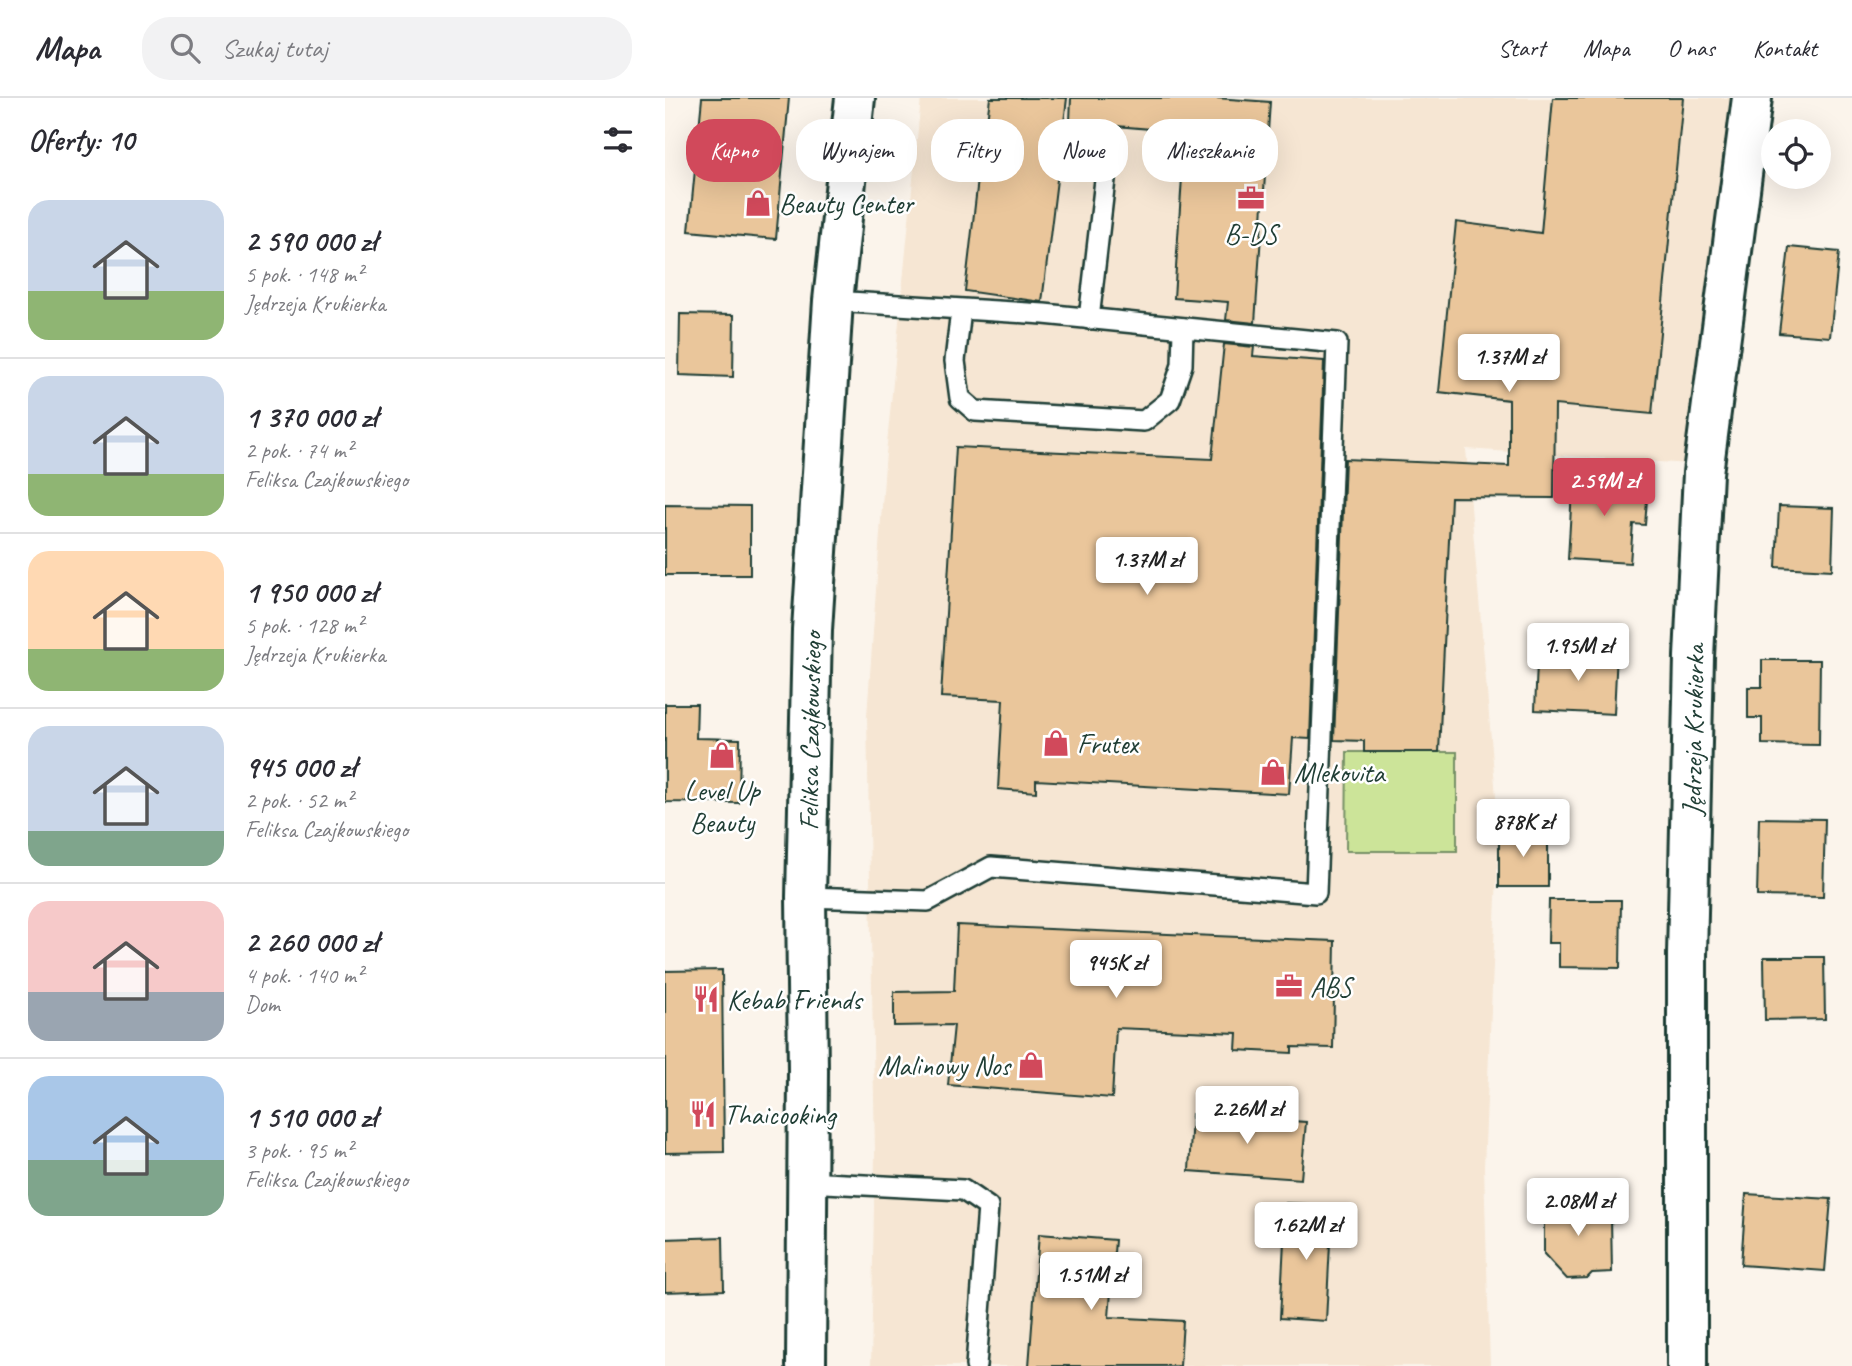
<!DOCTYPE html>
<html lang="pl">
<meta charset="utf-8">
<style>
:root{--surface:#fff;--page:#f2f2f3;--text:#2b2b33;--muted:#7c7c81;--line:#e1e1e2;--accent:#d1495b}
body{margin:0;font-family:Caveat,sans-serif;background:var(--page);color:var(--text);height:100vh;display:flex;flex-direction:column;font-size:26px;white-space:nowrap}
*{box-sizing:border-box;margin:0}
p{font-size:23px;color:var(--muted)}
.icon{flex:none;width:38px;height:38px;fill:none;stroke:currentColor;stroke-width:2;stroke-linecap:round;stroke-linejoin:round}
.map{position:relative;flex:1;overflow:hidden}
.details{display:flex;flex-direction:column;background:var(--surface);width:665px}
.details>*{flex:none}
.top-card{position:absolute;left:21px;top:21px;width:665px;height:63px;display:flex;gap:14px}
.controls{position:absolute;left:1096px;top:21px;display:grid;gap:14px}
.controls a{display:grid;place-items:center;width:70px;height:70px;border-radius:50%;background:var(--surface);box-shadow:0 7px 28px #0002;font-size:35px}
.price{position:absolute;translate:-50% -60px;padding:0 16px;border-radius:7px;background:#fff;color:#222;font-size:23px;line-height:46px;filter:drop-shadow(0 2px 4px #0008)}
.price::after{content:'';position:absolute;left:50%;top:42px;width:21px;height:16px;margin-left:-10px;background:inherit;clip-path:polygon(0 0,100% 0,50% 100%)}
.price.on{background:var(--accent);color:#fff}
ul{padding:0;list-style:none}
li{display:flex;align-items:center;gap:21px;height:175px;padding:0 28px}
li+li{border-top:2px solid var(--line)}
li span{display:grid;place-items:center;flex:none;width:196px;height:140px;border-radius:21px;color:#555}
li>.icon{margin-inline-start:auto}
span .icon{width:84px;height:84px;fill:#fffc;stroke-width:1}
li b{font-size:30px}
h2{display:flex;justify-content:space-between;align-items:center;height:84px;padding:0 28px;font-size:30px}
.chip{padding:0 24px;border-radius:28px;background:var(--surface);box-shadow:0 7px 28px #0002;font-size:24px;line-height:63px}
.chip.on{background:var(--accent);color:#fff}
header{display:flex;align-items:center;gap:42px;box-sizing:border-box;height:98px;padding:0 35px;background:var(--surface);border-bottom:2px solid var(--line)}
header strong{font-size:33px}
nav{display:flex;gap:38px;margin-inline-start:auto;font-size:24px}
.search{width:490px;height:63px;background:var(--page);display:flex;align-items:center;gap:18px;box-sizing:border-box;padding:0 24px;border-radius:28px;color:var(--muted);font-size:26px}
main{display:flex;flex:1;min-height:0}
.map>svg:first-child{display:block}
.built{fill:#f6e6d3}
.green{fill:#cce499;stroke:#769066;stroke-width:2}
.building{fill:#eac69b;stroke:#1f3d34;stroke-width:2}
.lines{fill:none;stroke-linecap:round;stroke-linejoin:round}
.lane-casing{stroke:#1f3d34;stroke-width:24}
.street-casing{stroke:#1f3d34;stroke-width:44}
.secondary-casing{stroke:#1f3d34;stroke-width:44}
.lane{stroke:#fff;stroke-width:19}
.street{stroke:#fff;stroke-width:38}
.secondary{stroke:#fff;stroke-width:38}
.labels{text-anchor:middle;dominant-baseline:central;stroke-width:5;stroke-linejoin:round;paint-order:stroke}
.poi-label{font-size:28px;fill:#1f3d34;stroke:#fff;text-anchor:start}
.street-label{font-size:28px;fill:#1f3d34;stroke:#fff}
</style>
<header>
<strong>Mapa</strong>
<div class="search"><svg class="icon" aria-label="search" viewBox="0 0 24 24"><circle cx="10" cy="10" r="6"/><path d="M15 15l6 6"/></svg>Szukaj tutaj</div>
<nav><a>Start</a><a>Mapa</a><a>O nas</a><a>Kontakt</a></nav>
</header>
<main>
<section class="details">
<h2>Oferty: 10<svg class="icon" aria-label="filters" viewBox="0 0 24 24"><path d="M4 7h16M4 17h16"/><circle cx="9" cy="7" r="2"/><circle cx="15" cy="17" r="2"/></svg></h2>
<ul>
<li><span style="background:linear-gradient(#c9d6e8 65%,#8fb573 0)"><svg class="icon" aria-label="home" viewBox="0 0 24 24"><path d="M3 11l9-7 9 7M6 9v11h12V9"/></svg></span><div><b>2 590 000 zł</b><p>5 pok. · 148 m²</p><p>Jędrzeja Krukierka</p></div></li>
<li><span style="background:linear-gradient(#c9d6e8 70%,#8fb573 0)"><svg class="icon" aria-label="home" viewBox="0 0 24 24"><path d="M3 11l9-7 9 7M6 9v11h12V9"/></svg></span><div><b>1 370 000 zł</b><p>2 pok. · 74 m²</p><p>Feliksa Czajkowskiego</p></div></li>
<li><span style="background:linear-gradient(#ffd9b3 70%,#8fb573 0)"><svg class="icon" aria-label="home" viewBox="0 0 24 24"><path d="M3 11l9-7 9 7M6 9v11h12V9"/></svg></span><div><b>1 950 000 zł</b><p>5 pok. · 128 m²</p><p>Jędrzeja Krukierka</p></div></li>
<li><span style="background:linear-gradient(#c9d6e8 75%,#7fa58c 0)"><svg class="icon" aria-label="home" viewBox="0 0 24 24"><path d="M3 11l9-7 9 7M6 9v11h12V9"/></svg></span><div><b>945 000 zł</b><p>2 pok. · 52 m²</p><p>Feliksa Czajkowskiego</p></div></li>
<li><span style="background:linear-gradient(#f6c9c9 65%,#9aa5b1 0)"><svg class="icon" aria-label="home" viewBox="0 0 24 24"><path d="M3 11l9-7 9 7M6 9v11h12V9"/></svg></span><div><b>2 260 000 zł</b><p>4 pok. · 140 m²</p><p>Dom</p></div></li>
<li><span style="background:linear-gradient(#a9c7e8 60%,#7fa58c 0)"><svg class="icon" aria-label="home" viewBox="0 0 24 24"><path d="M3 11l9-7 9 7M6 9v11h12V9"/></svg></span><div><b>1 510 000 zł</b><p>3 pok. · 95 m²</p><p>Feliksa Czajkowskiego</p></div></li>
</ul>
</section>
<div class="map">
<svg width="1187" height="1268" viewBox="0 0 1187 1268">
<rect width="100%" height="100%" fill="#fbf4eb"/>
<filter id="ink" filterUnits="userSpaceOnUse"><feTurbulence type="fractalNoise" baseFrequency=".0143" numOctaves="2"/><feDisplacementMap in="SourceGraphic" scale="14" xChannelSelector="R" yChannelSelector="G"/><feConvolveMatrix kernelMatrix="1 2 1 2 8 2 1 2 1" color-interpolation-filters="sRGB"/></filter>
<g filter="url(#ink)">
<polygon class="built" points="256,0 1074,0 1024,366 801,351 834,733 819,1069 825,1268 206,1268 210,1055 202,618 220,366"/>
<polygon class="green" points="682,654 792,654 792,753 681,753"/>
<g class="building">
<polygon points="37,0 124,0 111,141 24,133"/>
<polygon points="325,0 402,0 377,204 300,193 318,38 320,38"/>
<polygon points="406,0 551,0 605,4 590,225 561,222 563,204 509,200 520,34 405,24"/>
<polygon points="888,0 1018,0 987,316 890,307 889,400 786,399 774,654 699,654 699,643 669,642 680,361 844,368 844,302 774,294 791,124 876,135"/>
<polygon points="1124,149 1174,154 1165,239 1114,235"/>
<polygon points="15,216 69,217 68,279 14,277"/>
<polygon points="559,246 589,249 588,258 659,263 645,641 628,640 624,696 371,682 371,694 333,691 338,602 276,599 291,349 547,361"/>
<polygon points="908,375 954,377 954,387 983,389 980,427 968,426 965,465 903,461"/>
<polygon points="0,407 85,408 85,477 0,477"/>
<polygon points="1114,408 1169,410 1167,472 1111,469"/>
<polygon points="898,551 952,554 949,616 870,612 872,565 897,567"/>
<polygon points="1097,562 1155,562 1154,647 1097,646 1097,620 1083,620 1083,589 1097,589"/>
<polygon points="0,606 32,606 31,640 75,641 74,705 0,704"/>
<polygon points="1094,720 1160,721 1158,799 1092,798"/>
<rect x="834" y="733" width="49" height="56"/>
<polygon points="884,802 956,802 955,870 894,869 894,845 883,845"/>
<polygon points="292,827 670,843 668,950 627,949 627,955 571,952 572,935 451,930 447,1000 283,987 289,927 229,928 229,894 289,893"/>
<polygon points="1099,859 1159,859 1160,921 1100,922"/>
<polygon points="57,872 59,1054 0,1055 0,873"/>
<polygon points="527,1016 641,1024 636,1081 524,1073"/>
<polygon points="1081,1096 1166,1101 1160,1173 1076,1167"/>
<polygon points="890,1097 929,1097 930,1119 946,1119 947,1174 927,1175 922,1180 902,1181 879,1156 879,1120 890,1120"/>
<polygon points="621,1105 667,1107 661,1223 615,1220"/>
<polygon points="374,1136 450,1142 444,1219 518,1223 515,1268 364,1268"/>
<polygon points="58,1139 59,1192 0,1194 0,1141"/>
</g>
<g class="lines">
<defs>
<g id="lane">
<polyline points="296,212 290,263 295,300 310,313 479,323 505,302 517,267 518,230"/>
<polyline points="424,221 444,47"/>
<polyline points="141,799 263,803 326,769 651,795 672,245 379,216 168,203"/>
<polyline points="140,1084 298,1092 323,1109 311,1268"/>
</g>
<polyline id="street" points="1022,1268 1022,857 1029,559 1038,375 1087,0"/>
<polyline id="secondary" points="141,1268 143,973 141,799 147,532 168,203 190,0"/>
</defs>
<use href="#lane" class="lane-casing"/>
<use href="#street" class="street-casing"/>
<use href="#secondary" class="secondary-casing"/>
<use href="#lane" class="lane"/>
<use href="#street" class="street"/>
<use href="#secondary" class="secondary"/>
</g>
</g>
<defs>
<symbol id="office-bare" viewBox="-9 -9 18 18"><path d="M-6-3h4V-5.5h4V-3h4V5H-6ZM-1-4.5V-3h2v-1.5ZM-6 0V1H6V0Z" fill="#d1495b" stroke="#fff" stroke-width="2.5" paint-order="stroke"/></symbol>
<symbol id="shop-bare" viewBox="-9 -9 18 18"><path d="M-5-2.5h2.3a2.7 3.5 0 0 1 5.4 0H5L5.5 6h-11ZM-1.5-2.5h3a1.5 2.3 0 0 0-3 0Z" fill="#d1495b" stroke="#fff" stroke-width="2.5" paint-order="stroke"/></symbol>
<symbol id="restaurant-bare" viewBox="-9 -9 18 18"><path d="M-5-6h1v4h1v-4h1v4h1v-4h1v5L-1.5 .5V6h-2V.5L-5-1ZM5-6V6H3V1.5H1.5Q1.5-4 5-6Z" fill="#d1495b" stroke="#fff" stroke-width="2.5" paint-order="stroke"/></symbol>
</defs>
<g fill-rule="evenodd">
<use href="#office-bare" x="567" y="81" width="38" height="38"/>
<use href="#shop-bare" x="74" y="86" width="38" height="38"/>
<use href="#shop-bare" x="372" y="626" width="38" height="38"/>
<use href="#shop-bare" x="38" y="638" width="38" height="38"/>
<use href="#shop-bare" x="589" y="655" width="38" height="38"/>
<use href="#office-bare" x="605" y="869" width="38" height="38"/>
<use href="#restaurant-bare" x="22" y="882" width="38" height="38"/>
<use href="#shop-bare" x="347" y="948" width="38" height="38"/>
<use href="#restaurant-bare" x="19" y="997" width="38" height="38"/>
</g>
<g class="labels">
<g class="poi-label">
<text x="114" y="105">Beauty Center</text>
<text x="586" y="135" text-anchor="middle">B-DS</text>
<text x="412" y="645">Frutex</text>
<text x="629" y="674">Mlekovita</text>
<text x="57" y="692" text-anchor="middle">Level Up<tspan x="57" dy="32">Beauty</tspan></text>
<text x="645" y="888">ABS</text>
<text x="62" y="901">Kebab Friends</text>
<text x="345" y="967" text-anchor="end">Malinowy Nos</text>
<text x="59" y="1016">Thaicooking</text>
</g>
<g class="street-label">
<text transform="translate(1028 632) rotate(-89)">Jędrzeja Krukierka</text>
<text transform="translate(145 633) rotate(-89)">Feliksa Czajkowskiego</text>
</g>
</g>
</svg>
<div class="controls">
<a><svg class="icon" aria-label="locate" viewBox="0 0 24 24"><circle cx="12" cy="12" r="6"/><path d="M12 2v4M12 18v4M2 12h4M18 12h4"/></svg></a>
</div>
<b class="price" style="left:844px;top:296px">1.37M zł</b>
<b class="price on" style="left:939px;top:420px">2.59M zł</b>
<b class="price" style="left:482px;top:499px">1.37M zł</b>
<b class="price" style="left:913px;top:585px">1.95M zł</b>
<b class="price" style="left:858px;top:761px">878K zł</b>
<b class="price" style="left:451px;top:902px">945K zł</b>
<b class="price" style="left:582px;top:1048px">2.26M zł</b>
<b class="price" style="left:913px;top:1140px">2.08M zł</b>
<b class="price" style="left:641px;top:1164px">1.62M zł</b>
<b class="price" style="left:426px;top:1214px">1.51M zł</b>
<div class="top-card">
<a class="chip on">Kupno</a>
<a class="chip">Wynajem</a>
<a class="chip">Filtry</a>
<a class="chip">Nowe</a>
<a class="chip">Mieszkanie</a>
</div>
</div>
</main>
